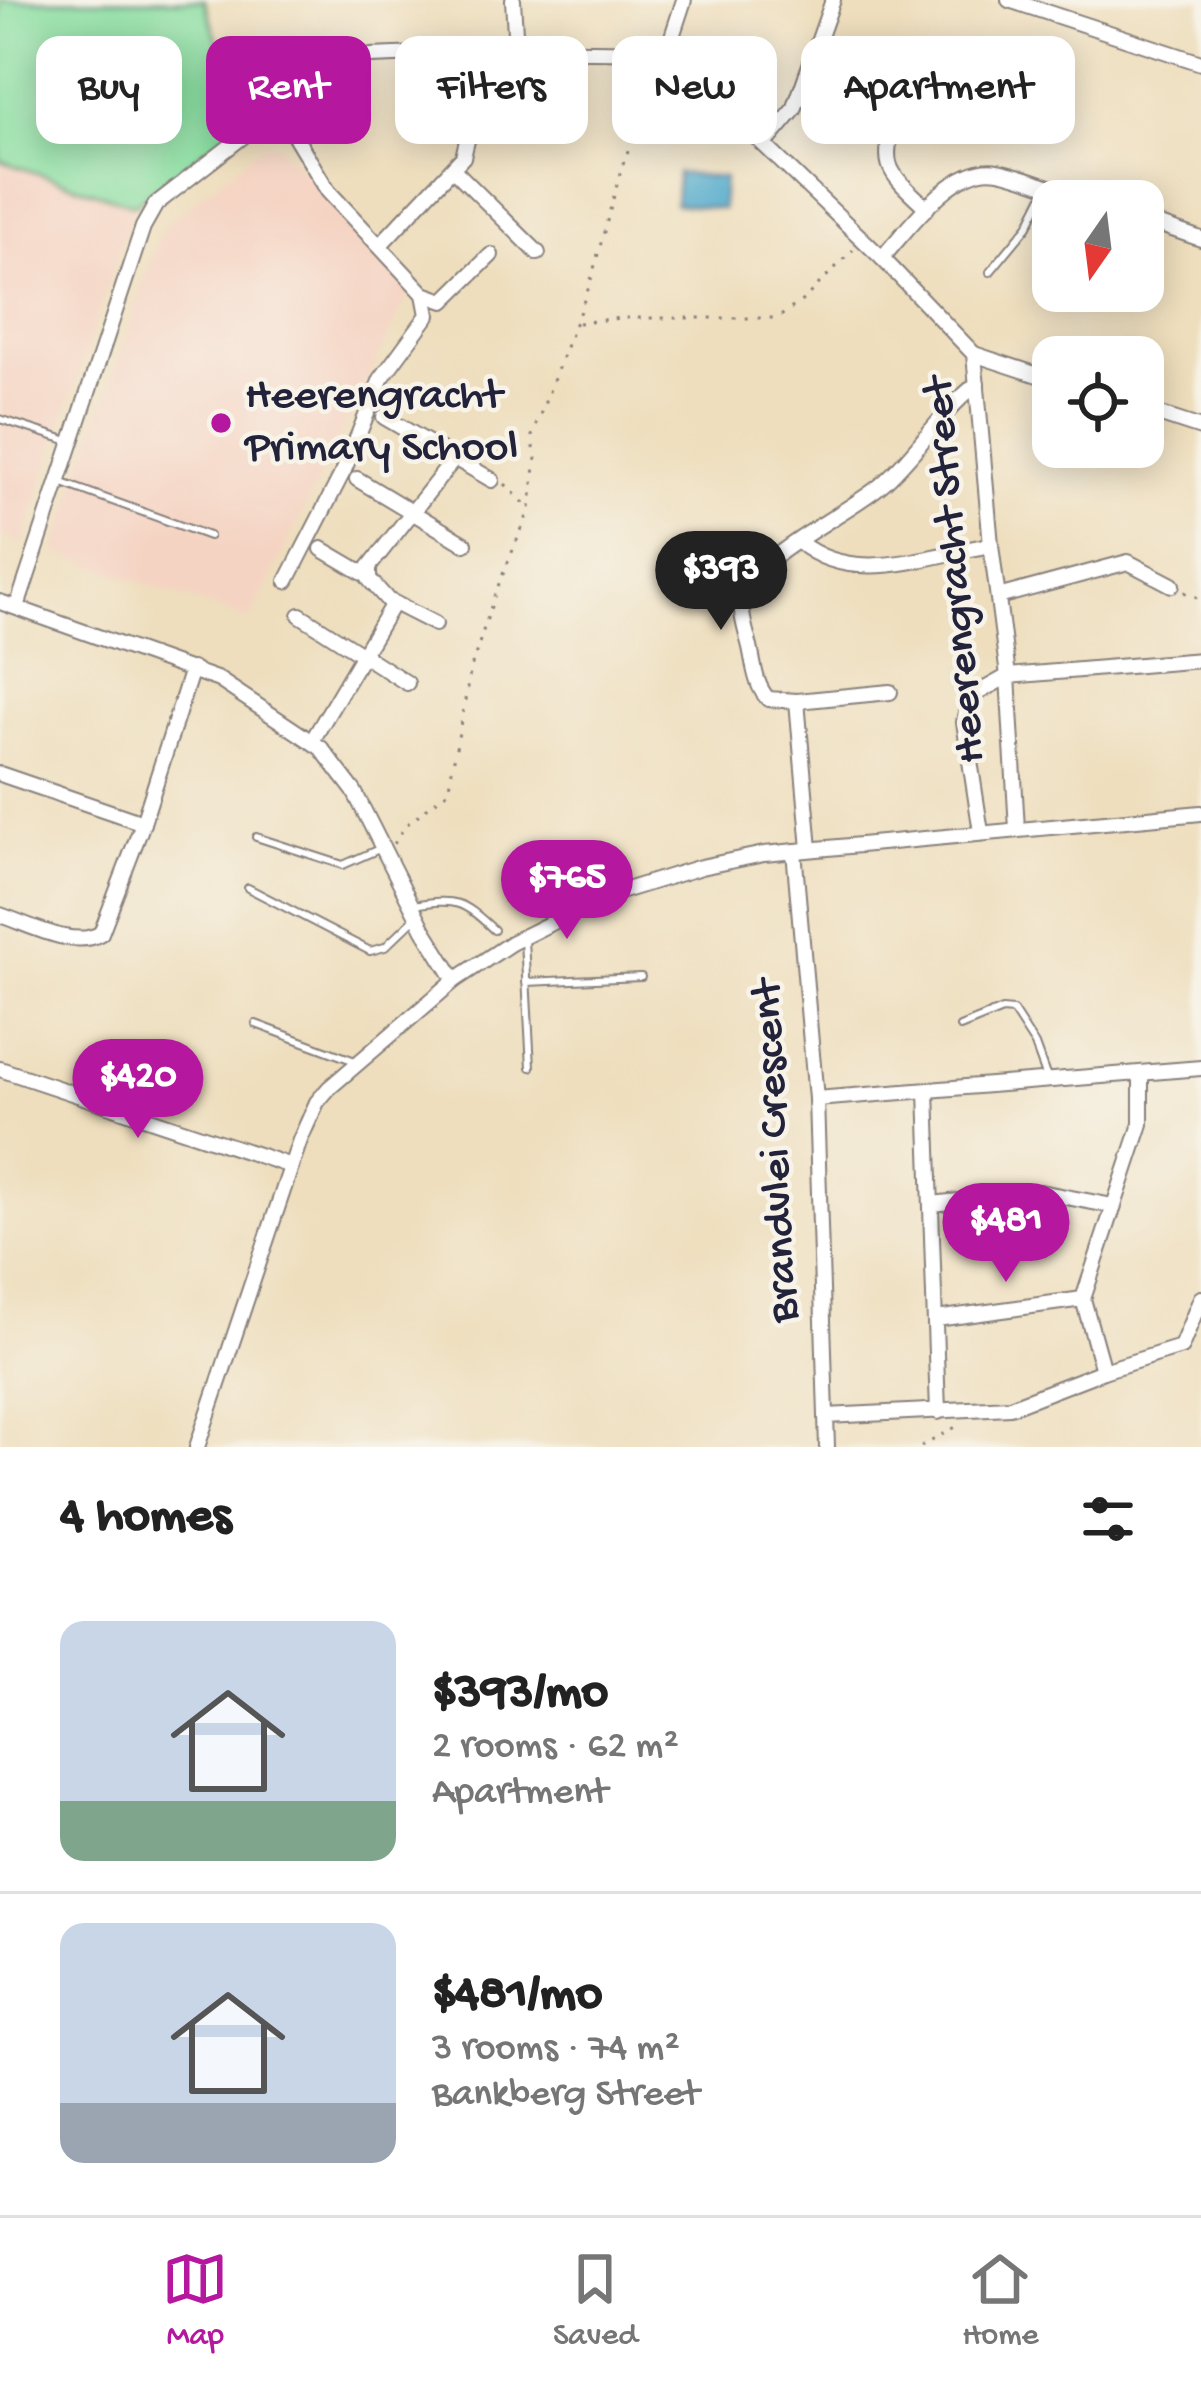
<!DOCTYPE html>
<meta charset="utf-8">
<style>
:root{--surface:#fff;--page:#f6f6f6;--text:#222;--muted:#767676;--line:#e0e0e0;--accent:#b5179e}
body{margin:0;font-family:"Gochi Hand",sans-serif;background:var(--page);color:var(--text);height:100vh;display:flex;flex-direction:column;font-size:45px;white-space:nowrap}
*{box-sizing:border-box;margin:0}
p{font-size:39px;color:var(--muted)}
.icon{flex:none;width:66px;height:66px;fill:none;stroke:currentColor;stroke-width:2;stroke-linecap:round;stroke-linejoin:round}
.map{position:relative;height:1447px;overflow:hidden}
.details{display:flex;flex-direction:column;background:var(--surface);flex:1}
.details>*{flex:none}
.banner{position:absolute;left:36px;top:36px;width:1131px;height:108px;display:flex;gap:24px}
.needle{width:78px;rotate:194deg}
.fabs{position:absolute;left:1032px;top:180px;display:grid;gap:24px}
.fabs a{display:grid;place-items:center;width:132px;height:132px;border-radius:24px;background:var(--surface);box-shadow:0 6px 30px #0003;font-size:60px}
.price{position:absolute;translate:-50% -102px;padding:0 27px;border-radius:42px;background:var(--accent);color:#fff;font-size:39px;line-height:78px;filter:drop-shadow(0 3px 6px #0008)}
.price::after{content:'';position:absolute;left:50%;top:72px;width:36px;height:27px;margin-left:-18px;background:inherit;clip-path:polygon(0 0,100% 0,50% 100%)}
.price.active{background:#222;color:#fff}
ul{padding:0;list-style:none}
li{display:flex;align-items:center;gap:36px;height:300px;padding:0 60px}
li+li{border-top:3px solid var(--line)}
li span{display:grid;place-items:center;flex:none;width:336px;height:240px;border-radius:24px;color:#555}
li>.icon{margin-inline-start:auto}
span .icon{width:144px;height:144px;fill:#fffc;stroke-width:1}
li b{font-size:51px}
h2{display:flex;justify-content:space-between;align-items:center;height:144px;padding:0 60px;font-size:51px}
.tag{padding:0 42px;border-radius:24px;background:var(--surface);box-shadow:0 6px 30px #0003;font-size:42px;line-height:108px}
.tag.active{background:var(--accent);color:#fff}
.tab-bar{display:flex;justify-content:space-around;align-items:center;height:168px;border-top:3px solid var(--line);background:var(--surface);font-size:33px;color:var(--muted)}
.tab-bar a{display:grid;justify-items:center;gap:6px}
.tab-bar .active{color:var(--accent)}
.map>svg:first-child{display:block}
.built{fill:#f5d3c2}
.green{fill:#89dea1;stroke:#56806e;stroke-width:3}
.water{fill:#4ca7ca;stroke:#376482;stroke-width:3}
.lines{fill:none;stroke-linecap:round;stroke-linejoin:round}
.service-casing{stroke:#88807c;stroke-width:10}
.minor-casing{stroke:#88807c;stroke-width:18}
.path{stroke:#88807c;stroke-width:3;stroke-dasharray:3 9;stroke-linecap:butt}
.service{stroke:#fff;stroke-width:6}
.minor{stroke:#fff;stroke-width:14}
.poi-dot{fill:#b5179e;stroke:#f7f3e8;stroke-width:4.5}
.labels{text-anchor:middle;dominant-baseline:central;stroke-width:9;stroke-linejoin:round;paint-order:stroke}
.poi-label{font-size:45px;fill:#22223b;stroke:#f7f3e8;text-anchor:start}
.street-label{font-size:45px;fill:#22223b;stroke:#f7f3e8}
</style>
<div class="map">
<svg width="1201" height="1447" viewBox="0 0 1201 1447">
<rect width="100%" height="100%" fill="#f7f3e8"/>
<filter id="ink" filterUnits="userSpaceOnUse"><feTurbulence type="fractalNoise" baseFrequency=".00833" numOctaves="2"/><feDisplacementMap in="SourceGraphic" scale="24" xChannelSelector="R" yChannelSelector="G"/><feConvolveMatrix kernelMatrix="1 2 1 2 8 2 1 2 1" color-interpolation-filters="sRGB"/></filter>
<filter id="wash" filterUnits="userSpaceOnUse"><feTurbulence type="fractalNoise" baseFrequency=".004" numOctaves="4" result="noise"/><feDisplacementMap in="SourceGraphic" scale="48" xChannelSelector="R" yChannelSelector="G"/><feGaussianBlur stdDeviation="2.7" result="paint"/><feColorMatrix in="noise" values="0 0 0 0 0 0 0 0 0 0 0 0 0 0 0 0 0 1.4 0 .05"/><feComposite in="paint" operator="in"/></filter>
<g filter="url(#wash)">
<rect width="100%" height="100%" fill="#eedebd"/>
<g class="built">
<polygon points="265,143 278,145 406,277 409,294 250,620 54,552 161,229"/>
<polygon points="0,159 134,205 23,543 0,536"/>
</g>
<polygon class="green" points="0,0 204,0 244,120 134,205 0,161"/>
<polygon class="water" points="677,173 724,178 722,209 675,204"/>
</g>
<g filter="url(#ink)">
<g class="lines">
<defs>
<g id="service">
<polyline points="990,272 1028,226 1047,188"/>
<polyline points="0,419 69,441"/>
<polyline points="60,482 209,536"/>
<polyline points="256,837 343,865 379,849"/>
<polyline points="248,888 370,951 385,947 414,919"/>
<path d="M 413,905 C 456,898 462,900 494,930"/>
<polyline points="524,940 531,1067"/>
<polyline points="526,982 641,977"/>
<polyline points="256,1024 355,1061"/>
<polyline points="960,1027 1002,1010 1013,1011 1035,1045 1047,1078"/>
</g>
<g id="minor">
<polyline points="513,0 516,50"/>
<polyline points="1009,0 1201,63"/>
<polyline points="667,52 684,0"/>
<path d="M 898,107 C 882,166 881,166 927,208"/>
<polyline points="278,108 328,191 424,294 444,301 491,255"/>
<polyline points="765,144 794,110 833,0"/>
<polyline points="453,169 538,253"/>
<polyline points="1143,219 1201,239"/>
<polyline points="380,245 463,157 473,116 473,52"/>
<path d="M 882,258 C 907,230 955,162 998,171 C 1028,177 1058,191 1087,201"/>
<polyline points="974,354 1053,380"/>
<polyline points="1143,409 1201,428"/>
<polyline points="384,417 492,480"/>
<polyline points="357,479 465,544"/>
<path d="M 799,542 C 853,587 928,555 991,545"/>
<polyline points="322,549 368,576"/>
<polyline points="287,581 344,470 381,379 428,315 424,294"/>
<polyline points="998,597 1128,562 1172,585"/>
<polyline points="0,602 219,680 321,748 354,791 424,930 455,980"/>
<polyline points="392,602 435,624"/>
<polyline points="17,607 143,227 156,204 327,71 346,61 371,56 516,50 667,52 882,258 974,354 991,545 1008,676 1017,829"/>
<polyline points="300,615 407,683"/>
<path d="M 890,692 L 797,701 L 768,699 C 755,685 754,665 750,647 C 746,630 738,611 744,593 C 755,557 851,511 881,485 C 916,455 939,413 977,384"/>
<polyline points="797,701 810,849"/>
<polyline points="312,741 392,605 369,579 369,567 455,458"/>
<polyline points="0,774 143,823"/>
<polyline points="981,832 964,722 968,702 974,695 1008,676 1201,660"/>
<polyline points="794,851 816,1099 827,1447"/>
<path d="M 0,915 C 28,924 75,950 101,933 L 143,823 L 192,669"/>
<polyline points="0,1069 291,1166"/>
<polyline points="927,1091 938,1412"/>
<polyline points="816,1099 1201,1068"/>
<polyline points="932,1204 1040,1192 1113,1206"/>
<polyline points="936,1319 1083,1299"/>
<polyline points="1103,1371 1083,1299 1141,1124 1141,1073"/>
<polyline points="826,1416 1010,1407 1103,1371 1181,1347 1201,1298"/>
<polyline points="197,1447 300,1140 317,1102 329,1088 455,980 511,943 603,897 701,867 764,854 1201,813"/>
</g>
</defs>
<use href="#service" class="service-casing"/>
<use href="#minor" class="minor-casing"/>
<g class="path">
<polyline points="578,323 620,318 778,318 803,300 853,250"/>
<polyline points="505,484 527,506"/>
<polyline points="1184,592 1201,599"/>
<polyline points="394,844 405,826 448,791 471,668 496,591 530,509 536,458 532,436 589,287 622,166 661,67"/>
<polyline points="921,1447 961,1424"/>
</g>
<use href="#service" class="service"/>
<use href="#minor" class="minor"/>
</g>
</g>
<circle class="poi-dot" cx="221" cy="423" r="12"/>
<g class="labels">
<g class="poi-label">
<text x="245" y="397">Heerengracht<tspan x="245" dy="52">Primary School</tspan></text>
</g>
<g class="street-label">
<text transform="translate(957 570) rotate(-95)">Heerengracht Street</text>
<text transform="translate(778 1151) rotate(-93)">Brandvlei Crescent</text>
</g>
</g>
</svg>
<div class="fabs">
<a><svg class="needle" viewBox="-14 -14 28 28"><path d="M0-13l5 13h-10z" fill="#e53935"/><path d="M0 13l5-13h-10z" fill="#767676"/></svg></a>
<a><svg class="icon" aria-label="locate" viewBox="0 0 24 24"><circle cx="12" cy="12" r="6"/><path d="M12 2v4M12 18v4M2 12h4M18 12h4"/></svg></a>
</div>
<b class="price active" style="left:721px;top:633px">$393</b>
<b class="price" style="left:567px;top:942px">$765</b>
<b class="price" style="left:138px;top:1141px">$420</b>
<b class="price" style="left:1006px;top:1285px">$481</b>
<div class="banner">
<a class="tag">Buy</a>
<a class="tag active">Rent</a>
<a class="tag">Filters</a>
<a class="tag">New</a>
<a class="tag">Apartment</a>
</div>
</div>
<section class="details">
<h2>4 homes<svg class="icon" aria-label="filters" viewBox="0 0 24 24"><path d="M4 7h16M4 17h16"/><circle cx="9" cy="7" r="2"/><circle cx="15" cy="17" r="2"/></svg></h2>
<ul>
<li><span style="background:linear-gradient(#c9d6e8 75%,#7fa58c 0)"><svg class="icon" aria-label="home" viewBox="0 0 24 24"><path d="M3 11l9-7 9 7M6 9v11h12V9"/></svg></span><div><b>$393/mo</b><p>2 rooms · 62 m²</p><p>Apartment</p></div></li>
<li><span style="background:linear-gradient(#c9d6e8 75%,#9aa5b1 0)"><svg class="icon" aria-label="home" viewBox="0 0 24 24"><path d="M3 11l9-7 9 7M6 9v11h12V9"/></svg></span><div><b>$481/mo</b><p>3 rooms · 74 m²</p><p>Bankberg Street</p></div></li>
</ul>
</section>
<nav class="tab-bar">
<a class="active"><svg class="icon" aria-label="map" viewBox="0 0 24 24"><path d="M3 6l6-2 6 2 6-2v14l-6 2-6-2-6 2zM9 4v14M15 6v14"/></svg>Map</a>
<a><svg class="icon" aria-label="saved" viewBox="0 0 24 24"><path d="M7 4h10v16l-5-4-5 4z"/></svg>Saved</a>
<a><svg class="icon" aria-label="home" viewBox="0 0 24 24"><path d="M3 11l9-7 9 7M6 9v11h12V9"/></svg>Home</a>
</nav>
